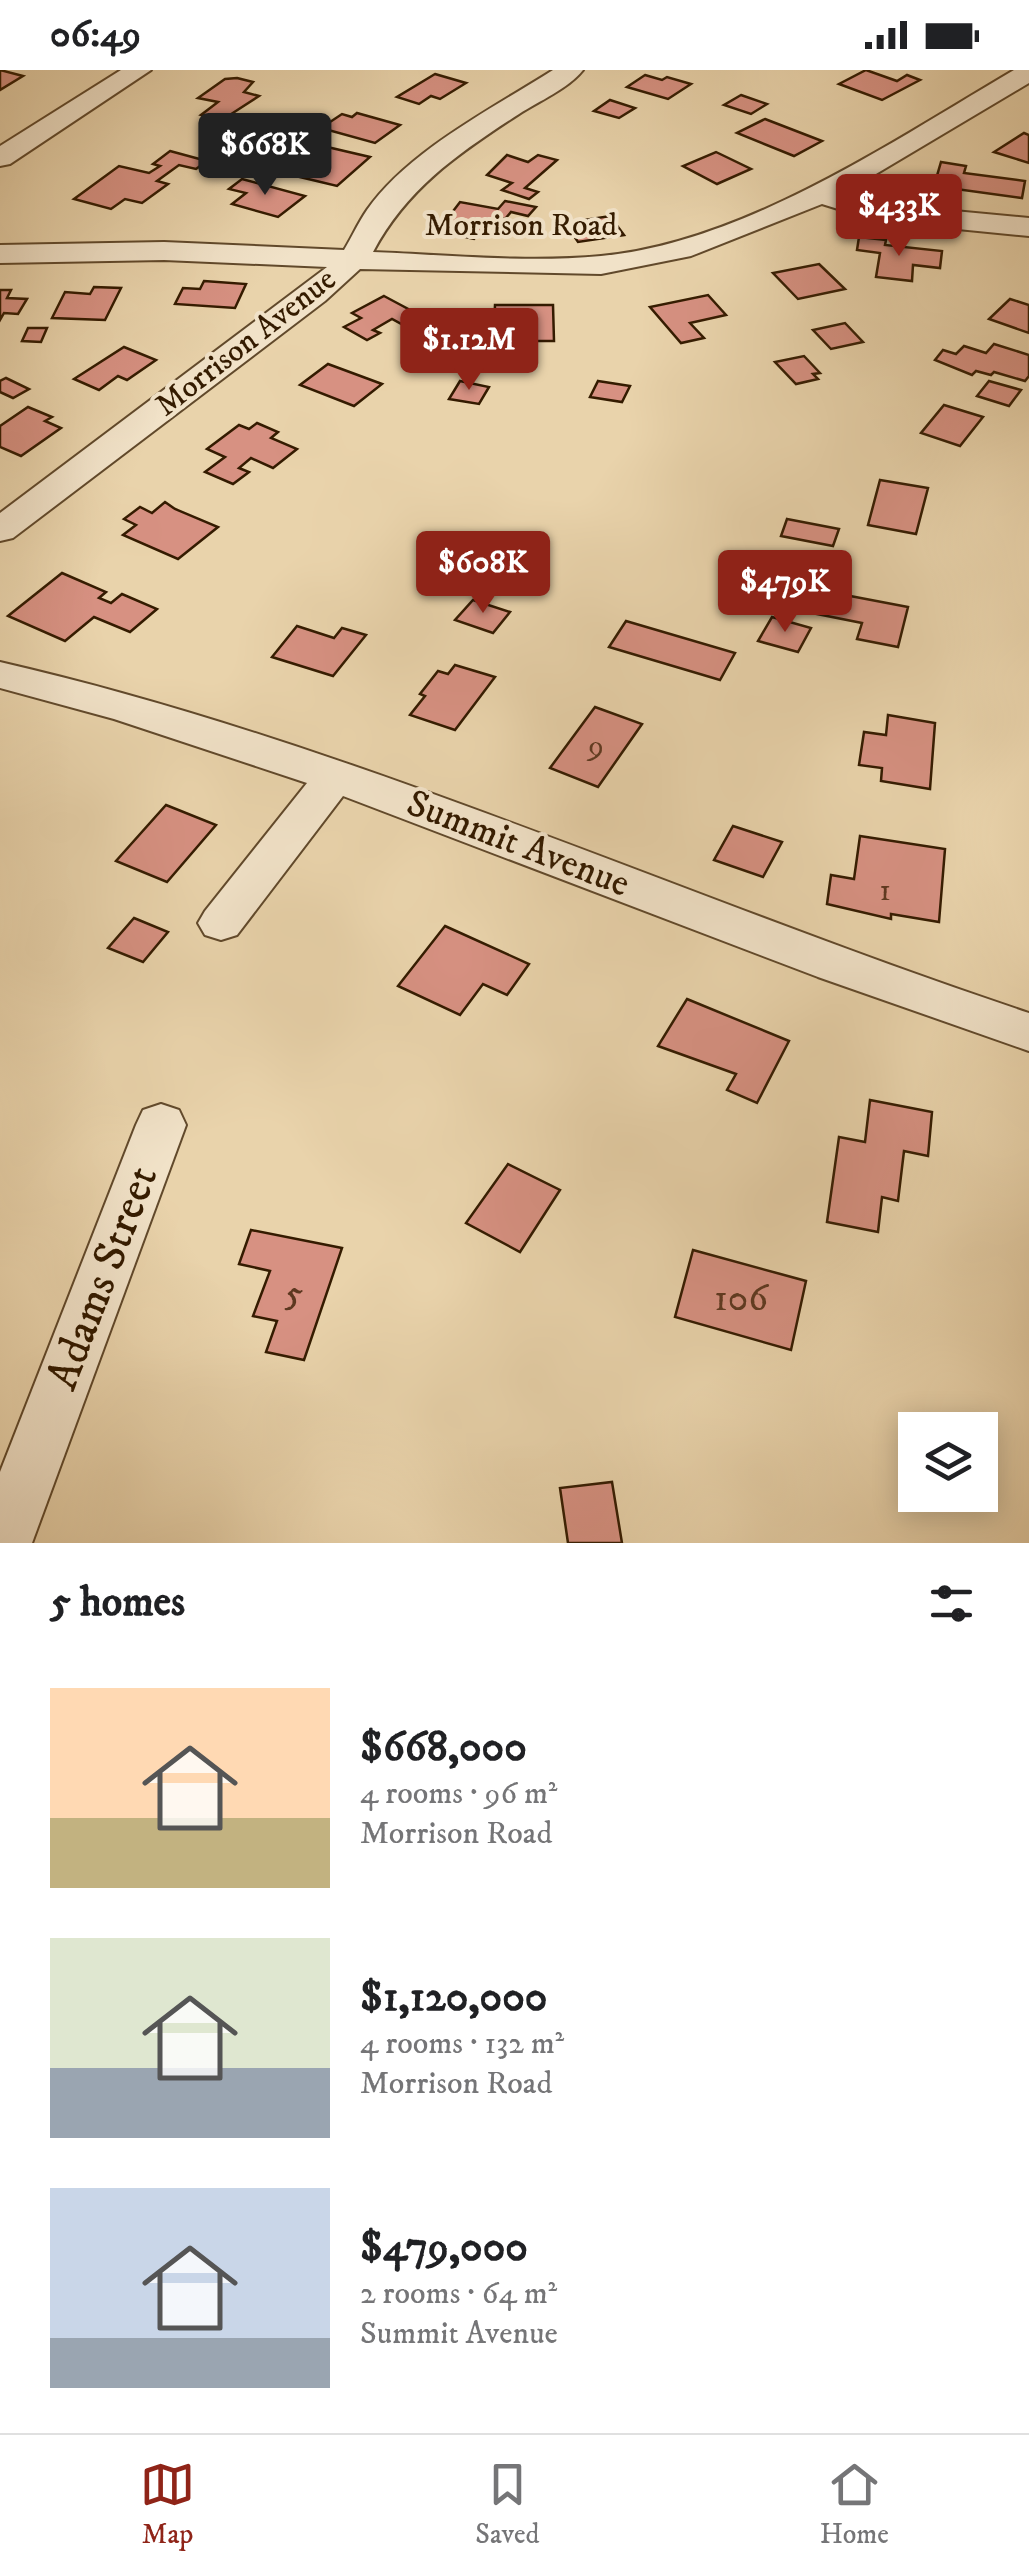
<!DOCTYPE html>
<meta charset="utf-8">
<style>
:root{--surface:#fff;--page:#f2f2f2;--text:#202124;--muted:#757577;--line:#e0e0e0;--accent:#8f2418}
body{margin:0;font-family:"IM FELL DW Pica",serif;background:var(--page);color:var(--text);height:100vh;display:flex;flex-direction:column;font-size:38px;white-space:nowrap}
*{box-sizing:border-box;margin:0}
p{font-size:32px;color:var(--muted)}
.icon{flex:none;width:55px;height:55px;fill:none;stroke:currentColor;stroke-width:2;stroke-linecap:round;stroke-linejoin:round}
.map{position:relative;height:1473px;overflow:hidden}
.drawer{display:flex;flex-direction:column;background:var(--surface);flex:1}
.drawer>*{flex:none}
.fabs{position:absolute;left:898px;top:1342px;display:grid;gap:20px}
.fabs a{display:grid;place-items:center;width:100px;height:100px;border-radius:0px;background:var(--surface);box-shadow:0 5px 25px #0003;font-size:50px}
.price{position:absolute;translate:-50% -85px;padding:0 22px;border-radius:10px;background:var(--accent);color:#fff;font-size:32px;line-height:65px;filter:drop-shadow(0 2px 5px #0008)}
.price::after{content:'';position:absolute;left:50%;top:60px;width:30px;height:22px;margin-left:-15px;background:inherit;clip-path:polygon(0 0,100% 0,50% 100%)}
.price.selected{background:#222;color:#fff}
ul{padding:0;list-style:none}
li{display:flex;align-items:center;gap:30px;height:250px;padding:0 50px}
li span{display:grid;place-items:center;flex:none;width:280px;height:200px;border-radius:0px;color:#555}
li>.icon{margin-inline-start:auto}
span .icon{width:120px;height:120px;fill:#fffc;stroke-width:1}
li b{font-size:42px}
h2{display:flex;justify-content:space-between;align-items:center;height:120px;padding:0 50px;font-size:42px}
.status{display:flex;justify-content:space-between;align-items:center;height:70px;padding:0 50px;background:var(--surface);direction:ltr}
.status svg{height:28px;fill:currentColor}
.menu{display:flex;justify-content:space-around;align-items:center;height:140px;border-top:2px solid var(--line);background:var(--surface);font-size:28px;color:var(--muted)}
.menu a{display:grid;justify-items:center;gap:5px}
.menu .selected{color:var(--accent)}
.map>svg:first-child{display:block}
.building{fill:#d79182;stroke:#341b00;stroke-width:2.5}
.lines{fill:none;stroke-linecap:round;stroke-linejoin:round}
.street-casing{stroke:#61492b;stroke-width:4}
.street{fill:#f1e2c8;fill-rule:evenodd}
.labels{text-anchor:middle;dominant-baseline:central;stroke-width:8;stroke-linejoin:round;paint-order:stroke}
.far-street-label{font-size:32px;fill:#341b00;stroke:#f1e2c8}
.number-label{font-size:32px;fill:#5d3820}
.street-label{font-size:38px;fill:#341b00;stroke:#f1e2c8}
.near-number-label{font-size:38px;fill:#5d3820}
.near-street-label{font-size:45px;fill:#341b00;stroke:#f1e2c8}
</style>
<div class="status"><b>06:49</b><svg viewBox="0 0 49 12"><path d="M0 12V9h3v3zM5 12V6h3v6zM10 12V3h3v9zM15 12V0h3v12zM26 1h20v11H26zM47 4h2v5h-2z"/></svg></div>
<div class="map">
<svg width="1029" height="1473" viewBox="0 0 1029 1473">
<rect width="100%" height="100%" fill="#e9d3ab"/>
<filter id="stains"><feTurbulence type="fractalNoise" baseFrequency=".002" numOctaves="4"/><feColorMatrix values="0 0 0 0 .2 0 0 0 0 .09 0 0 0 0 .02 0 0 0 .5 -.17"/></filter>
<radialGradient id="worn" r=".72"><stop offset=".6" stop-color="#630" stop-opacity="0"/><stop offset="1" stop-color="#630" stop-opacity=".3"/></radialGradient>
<g class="building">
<polygon points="0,0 23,6 0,20"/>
<polygon points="866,0 897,11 907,5 920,10 882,30 839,14"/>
<polygon points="435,4 466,13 440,29 431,26 419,34 397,27"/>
<polygon points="645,5 662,10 667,7 691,14 668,29 627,17"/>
<polygon points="237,8 253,12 244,22 259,26 222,50 201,45 218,32 198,28 225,9"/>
<polygon points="741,25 767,34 751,44 724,35"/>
<polygon points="610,30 635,38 619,48 594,41"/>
<polygon points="357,43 400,55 375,73 321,58 342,44 352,47"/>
<polygon points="765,49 822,71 794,86 737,63"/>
<polygon points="1024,63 1029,65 1029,93 994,82"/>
<polygon points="323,76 370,87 337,116 300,107 321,89 310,86"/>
<polygon points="170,81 207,91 196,99 179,95 157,111 168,114 142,133 125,129 111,139 74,129 119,96 149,103 160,96 153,94"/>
<polygon points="716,82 751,99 717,114 683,96"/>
<polygon points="507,85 528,92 538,85 557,90 525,118 538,122 529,129 502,120 512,113 487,105"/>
<polygon points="941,92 966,96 964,103 1025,111 1022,128 934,116"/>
<polygon points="242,109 305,126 278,147 232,134 246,123 229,119"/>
<polygon points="505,131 536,137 528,146 511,142 505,149 495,147 474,169 438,161 460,132 498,139"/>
<polygon points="610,146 624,165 578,172 565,153"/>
<polygon points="859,167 886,170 885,175 942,181 940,198 913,195 912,211 876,207 880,183 857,180"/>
<polygon points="819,194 845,219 798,229 773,203"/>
<polygon points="204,211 246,214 235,238 175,234 183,218 200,219"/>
<polygon points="94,217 121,218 105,250 52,248 65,222 90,224"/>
<polygon points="0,220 11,220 7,228 27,229 18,244 4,243 0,250"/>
<polygon points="708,225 726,245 690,253 704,268 681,273 650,237"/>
<polygon points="384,226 425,248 407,257 392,249 373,260 380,263 367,270 344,257 361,248 352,243"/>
<polygon points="1010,229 1029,235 1029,263 989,249"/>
<polygon points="495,235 553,235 554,271 516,271 516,260 494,260"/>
<polygon points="845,253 863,272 831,279 813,260"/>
<polygon points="28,258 47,258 41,272 22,271"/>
<polygon points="994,274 1029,285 1029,306 1025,311 994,302 991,305 976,301 972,305 935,290 943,280 956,284 964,276 986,283"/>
<polygon points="124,277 156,290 127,310 118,306 99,320 74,309"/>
<polygon points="804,286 820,303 813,304 818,309 796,314 775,292"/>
<polygon points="328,294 382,314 354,336 300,315"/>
<polygon points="6,308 29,319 13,328 0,322 0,311"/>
<polygon points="460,311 489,317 479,334 449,329"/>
<polygon points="598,311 630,316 622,332 590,327"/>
<polygon points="989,311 1021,320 1009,336 977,326"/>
<polygon points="944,335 983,347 960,376 921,363"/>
<polygon points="28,337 52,347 45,351 61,358 21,386 0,377 0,356"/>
<polygon points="257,353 278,362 271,368 297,379 273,398 251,388 239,398 249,402 233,414 205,402 225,387 207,379 239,355 249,359"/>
<polygon points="880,410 928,418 916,464 868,455"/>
<polygon points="165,432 175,439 218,457 178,489 123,465 136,455 124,449 140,437 152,443"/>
<polygon points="787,449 839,459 833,476 781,466"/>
<polygon points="62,503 106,522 99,528 111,533 122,524 157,539 130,562 94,547 65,571 8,546"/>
<polygon points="824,521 908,537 898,577 857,569 862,553 817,544"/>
<polygon points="473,530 510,542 493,563 455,550"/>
<polygon points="772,547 811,558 798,582 758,571"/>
<polygon points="626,551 735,583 720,610 609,577"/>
<polygon points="297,556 334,568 342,558 366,565 333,606 272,587"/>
<polygon points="455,595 495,607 455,660 410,645 425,626 420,624 438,601 448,604"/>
<polygon points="595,637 642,654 598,717 550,698"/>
<polygon points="888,645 935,653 930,719 881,711 882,698 859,695 864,662 886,665"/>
<polygon points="166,735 216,755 167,812 116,791"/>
<polygon points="733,756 782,772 763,807 714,790"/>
<polygon points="860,766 945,779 939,852 891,844 891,849 827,834 831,805 854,809"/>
<polygon points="134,848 168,862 143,892 108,878"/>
<polygon points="445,856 529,894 507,925 483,914 460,945 398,916"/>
<polygon points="687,929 789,971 757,1033 727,1020 736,1004 658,976"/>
<polygon points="870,1030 932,1042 928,1086 904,1081 898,1131 882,1127 878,1162 827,1152 839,1067 865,1072"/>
<polygon points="508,1094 560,1120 520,1182 466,1153"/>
<polygon points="251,1160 342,1178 304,1290 266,1282 277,1251 253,1246 270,1201 239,1194"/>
<polygon points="693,1180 806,1211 791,1280 675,1247"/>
<polygon points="612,1412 622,1473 568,1473 560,1418"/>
</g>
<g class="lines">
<defs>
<g id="street">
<polygon points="121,0 151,0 10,94 0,96 0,76"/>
<path d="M 553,0 L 583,0 C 568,19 539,31 519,44 C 459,83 407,118 373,182 C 448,185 526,193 601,186 C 744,173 893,71 1014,0 L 1029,0 L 1029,13 L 844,123 L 880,134 L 1029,148 L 1029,166 L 877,151 L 822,134 L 691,186 L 601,204 L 360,199 L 325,231 L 13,468 L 0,471 L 0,443 L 327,197 L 164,190 L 0,193 L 0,175 L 164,172 L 344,180 C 352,167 358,153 367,140 C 408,81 493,38 553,0 Z"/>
<path d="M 0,592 C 353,673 686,829 1029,943 L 1029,981 L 818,907 L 343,726 L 237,865 L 221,870 L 205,865 L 198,853 L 205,841 L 307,713 L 114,649 L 0,618 Z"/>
<polygon points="161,1034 179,1040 186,1055 32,1473 0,1473 0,1402 136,1055 143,1040"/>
</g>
</defs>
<use href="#street" class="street-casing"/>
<use href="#street" class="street"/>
</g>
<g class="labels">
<g class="far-street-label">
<text x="521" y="156">Morrison Road</text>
<text transform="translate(246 273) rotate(-38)">Morrison Avenue</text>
</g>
<g class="number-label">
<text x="596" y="676">9</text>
<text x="885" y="821">1</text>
</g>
<g class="street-label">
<text transform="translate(518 774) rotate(21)">Summit Avenue</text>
</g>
<g class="near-number-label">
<text x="294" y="1224">5</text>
<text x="741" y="1229">106</text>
</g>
<g class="near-street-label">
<text transform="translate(103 1208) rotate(-69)">Adams Street</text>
</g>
</g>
<rect width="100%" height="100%" filter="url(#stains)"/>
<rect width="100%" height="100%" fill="url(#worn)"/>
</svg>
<div class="fabs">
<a><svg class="icon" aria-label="layers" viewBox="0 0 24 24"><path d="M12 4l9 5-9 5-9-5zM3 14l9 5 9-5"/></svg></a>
</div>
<b class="price selected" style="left:265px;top:128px">$668K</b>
<b class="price" style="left:899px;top:189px">$433K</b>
<b class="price" style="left:469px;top:323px">$1.12M</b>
<b class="price" style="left:483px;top:546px">$608K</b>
<b class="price" style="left:785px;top:565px">$479K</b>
</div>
<section class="drawer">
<h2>5 homes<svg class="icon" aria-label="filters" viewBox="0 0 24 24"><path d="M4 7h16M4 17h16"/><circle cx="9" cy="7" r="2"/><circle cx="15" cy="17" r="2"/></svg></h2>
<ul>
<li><span style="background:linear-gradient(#ffd9b3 65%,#c2b280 0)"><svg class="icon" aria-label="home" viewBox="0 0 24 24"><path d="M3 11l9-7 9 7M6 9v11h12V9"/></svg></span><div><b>$668,000</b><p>4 rooms · 96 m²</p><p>Morrison Road</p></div></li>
<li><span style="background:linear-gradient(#dfe7d0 65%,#9aa5b1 0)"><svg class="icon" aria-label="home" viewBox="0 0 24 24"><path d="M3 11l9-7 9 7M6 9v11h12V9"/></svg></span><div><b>$1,120,000</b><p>4 rooms · 132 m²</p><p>Morrison Road</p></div></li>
<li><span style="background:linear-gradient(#c9d6e8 75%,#9aa5b1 0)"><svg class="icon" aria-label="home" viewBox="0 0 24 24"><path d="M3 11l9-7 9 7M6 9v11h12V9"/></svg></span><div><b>$479,000</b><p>2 rooms · 64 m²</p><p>Summit Avenue</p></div></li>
</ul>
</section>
<nav class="menu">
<a class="selected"><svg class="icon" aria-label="map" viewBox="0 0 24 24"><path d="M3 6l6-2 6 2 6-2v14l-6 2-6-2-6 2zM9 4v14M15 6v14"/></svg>Map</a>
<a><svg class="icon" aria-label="saved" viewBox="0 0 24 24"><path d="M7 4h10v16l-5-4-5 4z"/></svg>Saved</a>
<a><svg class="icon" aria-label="home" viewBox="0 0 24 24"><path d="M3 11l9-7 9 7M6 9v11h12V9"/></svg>Home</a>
</nav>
